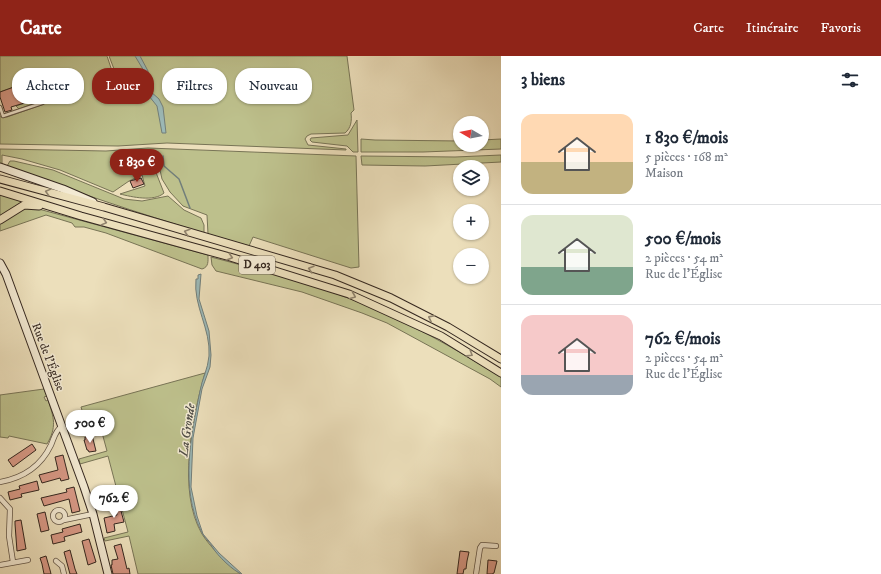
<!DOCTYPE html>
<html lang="fr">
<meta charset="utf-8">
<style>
:root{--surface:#fff;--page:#f2f2f3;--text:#1f2937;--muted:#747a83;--line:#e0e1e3;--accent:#8f2418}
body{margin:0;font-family:"IM FELL DW Pica",serif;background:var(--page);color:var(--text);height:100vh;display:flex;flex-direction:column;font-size:15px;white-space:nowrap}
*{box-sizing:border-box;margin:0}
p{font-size:13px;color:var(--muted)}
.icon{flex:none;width:22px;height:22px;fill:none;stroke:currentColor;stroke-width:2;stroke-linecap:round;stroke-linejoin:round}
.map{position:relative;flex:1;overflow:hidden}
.details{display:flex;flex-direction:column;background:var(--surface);width:380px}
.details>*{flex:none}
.top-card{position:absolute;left:12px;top:12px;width:380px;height:36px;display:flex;gap:8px}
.needle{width:26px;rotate:279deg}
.fabs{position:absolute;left:453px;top:60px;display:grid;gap:8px}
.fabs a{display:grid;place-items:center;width:36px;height:36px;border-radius:50%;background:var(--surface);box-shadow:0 1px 3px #0004;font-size:20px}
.price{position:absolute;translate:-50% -34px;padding:0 9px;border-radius:14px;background:#fff;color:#222;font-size:13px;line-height:26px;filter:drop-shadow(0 1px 2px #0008)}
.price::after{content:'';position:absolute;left:50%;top:24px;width:12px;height:9px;margin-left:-6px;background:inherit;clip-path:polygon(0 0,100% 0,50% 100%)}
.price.current{background:var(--accent);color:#fff}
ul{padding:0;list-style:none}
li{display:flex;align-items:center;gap:12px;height:100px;padding:0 20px}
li+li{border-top:1px solid var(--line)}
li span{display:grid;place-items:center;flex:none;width:112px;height:80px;border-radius:12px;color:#555}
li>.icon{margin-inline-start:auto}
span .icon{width:48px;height:48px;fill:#fffc;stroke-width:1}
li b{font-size:17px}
h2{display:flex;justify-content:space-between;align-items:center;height:48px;padding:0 20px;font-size:17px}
.chip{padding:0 14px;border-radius:16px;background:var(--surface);box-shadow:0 1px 3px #0004;font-size:14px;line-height:36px}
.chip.current{background:var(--accent);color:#fff}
header{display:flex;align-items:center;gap:24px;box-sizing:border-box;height:56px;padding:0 20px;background:var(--accent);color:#fff}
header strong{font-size:19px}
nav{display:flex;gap:22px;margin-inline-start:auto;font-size:14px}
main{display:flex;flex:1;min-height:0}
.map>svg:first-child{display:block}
.green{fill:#bdc08c;stroke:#787456}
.water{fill:#9cbab9;stroke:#727f7b}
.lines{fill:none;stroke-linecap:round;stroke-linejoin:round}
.stream{stroke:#727f7b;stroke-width:1.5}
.building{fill:#d89986;stroke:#34271f}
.lane-casing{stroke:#625546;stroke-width:4.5}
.street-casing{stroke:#625546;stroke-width:6}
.secondary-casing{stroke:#34271f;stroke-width:9}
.primary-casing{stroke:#34271f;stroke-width:9}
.lane{stroke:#f3ead3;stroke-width:2.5}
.street{stroke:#f3ead3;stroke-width:4.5}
.secondary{stroke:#f3ead3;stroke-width:7}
.primary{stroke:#ecdfbb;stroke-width:7}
.oneway{stroke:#90836d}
.labels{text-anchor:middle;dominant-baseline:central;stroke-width:3;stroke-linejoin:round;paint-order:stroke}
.shield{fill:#f3ead3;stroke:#6d6255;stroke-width:1}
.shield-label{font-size:11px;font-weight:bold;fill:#34271f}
.street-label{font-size:12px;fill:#34271f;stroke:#f3ead3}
.water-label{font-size:13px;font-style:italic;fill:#4e4c46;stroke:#f3ead3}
</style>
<header>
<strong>Carte</strong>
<nav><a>Carte</a><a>Itinéraire</a><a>Favoris</a></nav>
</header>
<main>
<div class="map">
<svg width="501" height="518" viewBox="0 0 501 518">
<rect width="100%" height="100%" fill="#ecdfbb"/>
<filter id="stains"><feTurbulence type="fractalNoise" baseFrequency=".005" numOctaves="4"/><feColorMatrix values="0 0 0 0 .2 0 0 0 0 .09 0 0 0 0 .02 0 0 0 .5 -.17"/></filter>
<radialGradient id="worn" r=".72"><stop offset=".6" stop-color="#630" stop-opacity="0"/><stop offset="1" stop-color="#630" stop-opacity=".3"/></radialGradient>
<g class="green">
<path d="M 0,0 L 107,0 L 116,27 L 119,26 L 109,0 L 347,0 L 354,54 L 351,57 C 352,65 351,72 345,77 L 311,78 L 307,80 L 305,83 L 308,89 L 346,93 L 346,94 L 167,87 L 118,90 L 0,88 L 0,60 L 7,61 L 47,47 L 46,44 L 42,43 L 37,29 L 35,30 L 40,44 L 39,46 L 19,53 L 16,50 L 31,45 L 29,39 L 33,38 L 31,31 L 27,33 L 25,27 L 0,36 Z"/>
<polygon points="357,64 358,96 353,96 347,90 312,86 310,84 311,82 348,79"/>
<polygon points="361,83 375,84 460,85 460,89 482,89 482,84 501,83 501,93 423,96 361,96"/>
<path d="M 148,92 L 356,100 L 359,211 L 351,212 L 253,181 L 249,190 L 208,178 L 207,159 L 183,150 L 170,136 L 162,123 L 160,114 L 160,101 L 157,101 L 155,114 L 164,137 C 154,146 132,141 120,138 L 145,130 L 142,119 L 129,125 L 113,136 L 60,114 L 22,103 L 2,99 L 2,108 L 0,109 L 0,93 L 106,95 Z"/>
<polygon points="501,99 501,106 425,110 362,109 361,100 455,101"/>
<path d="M 10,105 L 14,105 L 53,114 L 124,143 L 142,145 L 168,140 L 184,154 L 201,162 L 204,169 L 204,177 C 138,157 72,135 7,110 Z"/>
<polygon points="0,139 28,145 0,161"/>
<path d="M 23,152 L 35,152 L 208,199 C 208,205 209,211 202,213 L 106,177 L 84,171 L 75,171 L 72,167 L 46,159 L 0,175 L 0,168 Z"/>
<path d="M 211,201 C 260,214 309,227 356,245 C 407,265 454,292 501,321 L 501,331 L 490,323 L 387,267 L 362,257 L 302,236 L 216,215 L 212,209 Z"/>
<path d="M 205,317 C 192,362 177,435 202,478 C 212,494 227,506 240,518 L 138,518 L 129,480 L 105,485 L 104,482 L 128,476 L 108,400 L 80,408 L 79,403 L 107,395 L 101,373 L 89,376 L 81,351 Z"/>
<path d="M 44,333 L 47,340 L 44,341 L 46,345 L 48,344 C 54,362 57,371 47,388 L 9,380 L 8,382 L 0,381 L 0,339 Z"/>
</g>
<g class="water">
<polygon points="135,0 140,0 148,15 150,35 159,43 163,51 166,77 162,77 157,50 145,35 144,15"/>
<path d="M 201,218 L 199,243 L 209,275 L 211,299 L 210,311 L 202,333 L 193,382 L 191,431 L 197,460 L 203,478 L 219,497 L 242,518 C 234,516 217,499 213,492 C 210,486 204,482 201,475 C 180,431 191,380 200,335 C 202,323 208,313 209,300 C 211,273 193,250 196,223 L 198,223 L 198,219 Z"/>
</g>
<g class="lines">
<polyline class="stream" points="163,100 164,110 179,123 190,152"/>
</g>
<g class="building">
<polygon points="25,27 27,33 31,31 33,38 29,39 31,45 11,51 12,54 5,56 0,41 0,36"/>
<polygon points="141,122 144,128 133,132 130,125"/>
<polygon points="92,379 96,395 89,396 88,394 87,394 84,384 85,384 85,381"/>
<polygon points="32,388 36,394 13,411 8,404"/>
<polygon points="63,399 69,423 61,425 60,422 42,427 39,419 58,414 55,401"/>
<polygon points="37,425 39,434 21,438 22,441 10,444 8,436 20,433 19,430"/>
<polygon points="74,431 80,455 72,457 69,443 44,450 41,442 67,436 66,433"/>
<polygon points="108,441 111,447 101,451 98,445"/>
<polygon points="118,444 124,466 114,468 115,475 107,477 104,462 117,459 114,445"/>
<polygon points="45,456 49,474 41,476 37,458"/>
<polygon points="21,464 26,493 17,495 15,468 15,465"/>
<polygon points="80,468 82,476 64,481 65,485 53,488 51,479 63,476 62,473"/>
<polygon points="89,483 96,506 88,509 82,485"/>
<polygon points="121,488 127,513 129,512 130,518 113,518 111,509 112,509 112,504 118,503 114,490"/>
<polygon points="70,494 75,513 77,518 70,518 64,496"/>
<polygon points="460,495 469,496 467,505 466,513 464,513 463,518 457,518"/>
<polygon points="46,500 50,514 51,518 44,518 42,508 40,502"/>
<polygon points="488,504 497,505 494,517 492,518 487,518"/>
</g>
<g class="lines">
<defs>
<polyline id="lane" points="0,51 3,60 42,47 37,30"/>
<g id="street">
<path d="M 0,426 C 23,422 41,410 51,389 C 54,382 55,375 62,370"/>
<polyline points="0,442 10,453 9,480 13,506"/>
<circle cx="59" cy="460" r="6"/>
<polyline points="64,464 93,458"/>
<polyline points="56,505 62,510 64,518"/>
<polyline points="0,509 28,504"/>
<polyline points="476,518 480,492 482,489 496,490"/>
</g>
<g id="secondary">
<polyline points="0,111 63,133 93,146"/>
<polyline points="0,207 6,218 84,431 93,458 108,518"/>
</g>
<g id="primary">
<polyline points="0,123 104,151 335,219 391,242 448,271 501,303"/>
<polyline points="0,135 81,160 230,201 349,238 441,280 501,317"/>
<polyline points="0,164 24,149 39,150"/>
</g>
</defs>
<use href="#lane" class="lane-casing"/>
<use href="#street" class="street-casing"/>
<use href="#secondary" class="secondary-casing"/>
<use href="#primary" class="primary-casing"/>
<use href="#lane" class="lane"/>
<use href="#street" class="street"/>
<use href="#secondary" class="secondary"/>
<use href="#primary" class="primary"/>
</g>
<defs><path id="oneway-chevron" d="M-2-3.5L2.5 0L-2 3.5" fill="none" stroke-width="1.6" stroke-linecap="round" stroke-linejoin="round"/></defs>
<g class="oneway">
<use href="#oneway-chevron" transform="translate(48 136) rotate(-165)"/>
<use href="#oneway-chevron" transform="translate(104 166) rotate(15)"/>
<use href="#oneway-chevron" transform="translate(187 176) rotate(-163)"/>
<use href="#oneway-chevron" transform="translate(230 201) rotate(16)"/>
<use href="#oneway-chevron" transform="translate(311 213) rotate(-164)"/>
<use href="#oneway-chevron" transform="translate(353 240) rotate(23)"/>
<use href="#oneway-chevron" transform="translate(431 262) rotate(-154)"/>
<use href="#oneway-chevron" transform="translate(470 298) rotate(32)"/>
</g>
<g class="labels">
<rect class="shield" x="239" y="200" width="36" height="18" rx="3"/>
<g class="shield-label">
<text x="257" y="209">D 403</text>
</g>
<g class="street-label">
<text transform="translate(48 301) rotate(69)">Rue de l'Église</text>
</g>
<g class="water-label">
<text transform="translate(187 374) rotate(-82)">La Gronde</text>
</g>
</g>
<rect width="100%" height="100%" filter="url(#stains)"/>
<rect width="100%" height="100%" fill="url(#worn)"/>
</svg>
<div class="fabs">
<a><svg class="needle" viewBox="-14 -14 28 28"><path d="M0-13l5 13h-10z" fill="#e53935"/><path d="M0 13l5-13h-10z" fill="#747a83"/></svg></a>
<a><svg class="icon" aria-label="layers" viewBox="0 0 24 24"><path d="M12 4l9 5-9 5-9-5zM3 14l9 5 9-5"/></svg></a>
<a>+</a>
<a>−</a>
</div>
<b class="price current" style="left:137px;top:127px">1 830 €</b>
<b class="price" style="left:90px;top:388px">500 €</b>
<b class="price" style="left:114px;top:463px">762 €</b>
<div class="top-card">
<a class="chip">Acheter</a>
<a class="chip current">Louer</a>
<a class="chip">Filtres</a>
<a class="chip">Nouveau</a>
</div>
</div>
<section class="details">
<h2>3 biens<svg class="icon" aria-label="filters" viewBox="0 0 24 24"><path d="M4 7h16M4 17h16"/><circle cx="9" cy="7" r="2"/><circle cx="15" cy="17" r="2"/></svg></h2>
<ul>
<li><span style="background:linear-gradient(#ffd9b3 60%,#c2b280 0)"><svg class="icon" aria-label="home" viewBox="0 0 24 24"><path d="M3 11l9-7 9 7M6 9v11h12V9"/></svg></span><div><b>1 830 €/mois</b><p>5 pièces · 168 m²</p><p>Maison</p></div></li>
<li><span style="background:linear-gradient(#dfe7d0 65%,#7fa58c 0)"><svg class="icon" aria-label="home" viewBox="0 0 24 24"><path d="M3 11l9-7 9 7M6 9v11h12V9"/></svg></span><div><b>500 €/mois</b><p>2 pièces · 54 m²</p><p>Rue de l'Église</p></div></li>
<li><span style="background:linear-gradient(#f6c9c9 75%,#9aa5b1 0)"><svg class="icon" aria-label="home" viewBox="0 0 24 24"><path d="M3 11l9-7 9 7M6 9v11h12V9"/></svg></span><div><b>762 €/mois</b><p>2 pièces · 54 m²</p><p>Rue de l'Église</p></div></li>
</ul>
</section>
</main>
